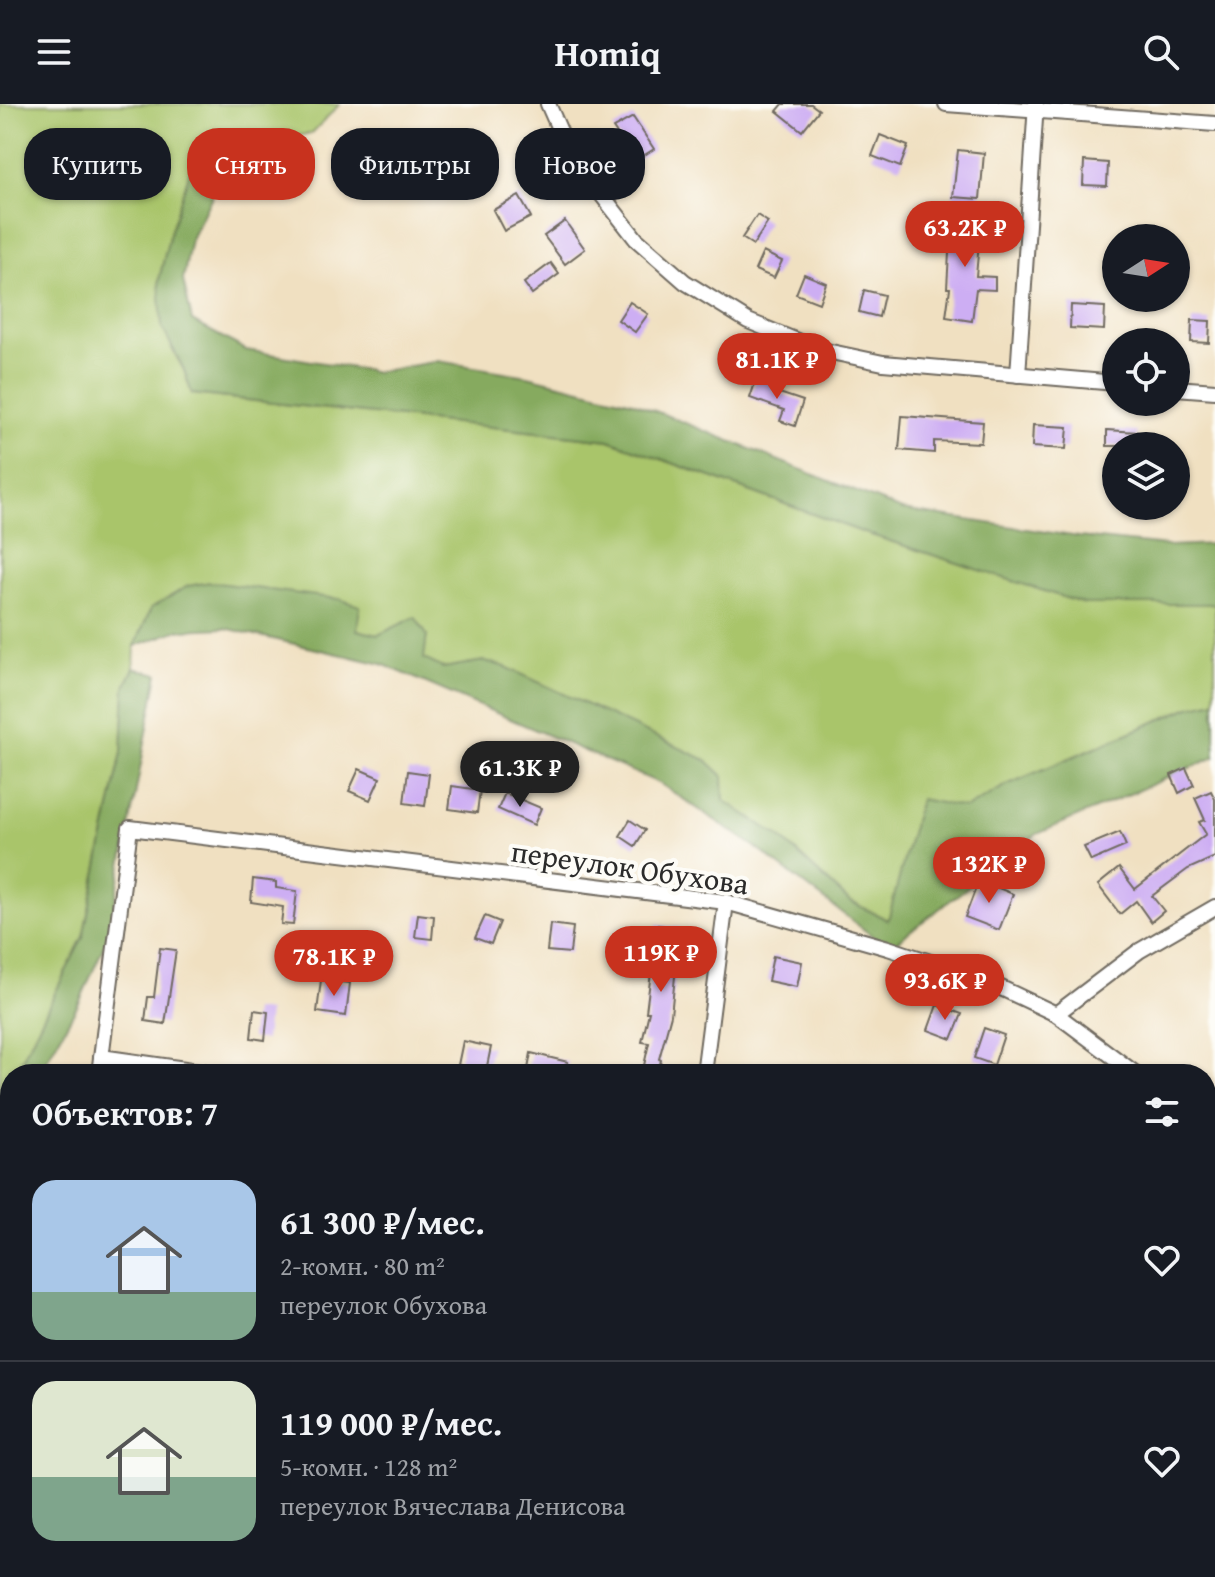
<!DOCTYPE html>
<html lang="ru">
<meta charset="utf-8">
<style>
:root{--surface:#171b24;--page:#20242c;--text:#f1f3f6;--muted:#9ea1a6;--line:#363941;--accent:#c8321e}
body{margin:0;font-family:"Gentium Book Plus",serif;background:var(--page);color:var(--text);height:100vh;display:flex;flex-direction:column;font-size:30px;white-space:nowrap}
*{box-sizing:border-box;margin:0}
p{font-size:26px;color:var(--muted)}
.icon{flex:none;width:44px;height:44px;fill:none;stroke:currentColor;stroke-width:2;stroke-linecap:round;stroke-linejoin:round}
.map{position:relative;flex:1;overflow:hidden}
.details{position:absolute;left:0px;top:960px;width:1216px;height:514px;display:flex;flex-direction:column;background:var(--surface);border-radius:32px 32px 0 0;box-shadow:0 2px 6px #0004}
.details>*{flex:none}
.banner{position:absolute;left:24px;top:24px;width:800px;height:72px;display:flex;gap:16px}
.needle{width:52px;rotate:78deg}
.fabs{position:absolute;left:1102px;top:120px;display:grid;gap:16px}
.fabs a{display:grid;place-items:center;width:88px;height:88px;border-radius:50%;background:var(--surface);box-shadow:0 2px 6px #0004;font-size:40px}
.price{position:absolute;translate:-50% -68px;padding:0 18px;border-radius:28px;background:var(--accent);color:#fff;font-size:26px;line-height:52px;filter:drop-shadow(0 2px 4px #0008)}
.price::after{content:'';position:absolute;left:50%;top:48px;width:24px;height:18px;margin-left:-12px;background:inherit;clip-path:polygon(0 0,100% 0,50% 100%)}
.price.current{background:#222;color:#fff}
ul{padding:0;list-style:none}
li{display:flex;align-items:center;gap:24px;height:200px;padding:0 32px}
li+li{border-top:2px solid var(--line)}
li span{display:grid;place-items:center;flex:none;width:224px;height:160px;border-radius:24px;color:#555}
li>.icon{margin-inline-start:auto}
span .icon{width:96px;height:96px;fill:#fffc;stroke-width:1}
li b{font-size:34px}
h2{display:flex;justify-content:space-between;align-items:center;height:96px;padding:0 32px;font-size:34px}
.chip{padding:0 28px;border-radius:32px;background:var(--surface);box-shadow:0 2px 6px #0004;font-size:28px;line-height:72px}
.chip.current{background:var(--accent);color:#fff}
header{display:flex;justify-content:space-between;align-items:center;height:104px;padding:0 32px;background:var(--surface);font-size:36px;font-weight:700}
.map>svg:first-child{display:block}
.green{fill:#a9c56b;stroke:#6a784b;stroke-width:2}
.forest{fill:#86aa5f;stroke:#586a45;stroke-width:2}
.building{fill:#cdaef3}
.lines{fill:none;stroke-linecap:round;stroke-linejoin:round}
.minor-casing{stroke:#706a60;stroke-width:18}
.minor{stroke:#fff;stroke-width:14}
.labels{text-anchor:middle;dominant-baseline:central;stroke-width:8;stroke-linejoin:round;paint-order:stroke}
.street-label{font-size:30px;fill:#2b2b2b;stroke:#fdfcf7}
</style>
<header><svg class="icon" aria-label="menu" viewBox="0 0 24 24"><path d="M4 6h16M4 12h16M4 18h16"/></svg>Homiq<svg class="icon" aria-label="search" viewBox="0 0 24 24"><circle cx="10" cy="10" r="6"/><path d="M15 15l6 6"/></svg></header>
<div class="map">
<svg width="1215" height="1473" viewBox="0 0 1215 1473">
<rect width="100%" height="100%" fill="#fdfcf7"/>
<filter id="ink" filterUnits="userSpaceOnUse"><feTurbulence type="fractalNoise" baseFrequency=".0125" numOctaves="2"/><feDisplacementMap in="SourceGraphic" scale="16" xChannelSelector="R" yChannelSelector="G"/><feConvolveMatrix kernelMatrix="1 2 1 2 8 2 1 2 1" color-interpolation-filters="sRGB"/></filter>
<filter id="wash" filterUnits="userSpaceOnUse"><feTurbulence type="fractalNoise" baseFrequency=".006" numOctaves="4" result="noise"/><feDisplacementMap in="SourceGraphic" scale="32" xChannelSelector="R" yChannelSelector="G"/><feGaussianBlur stdDeviation="1.8" result="paint"/><feColorMatrix in="noise" values="0 0 0 0 0 0 0 0 0 0 0 0 0 0 0 0 0 1.4 0 .05"/><feComposite in="paint" operator="in"/></filter>
<g filter="url(#wash)">
<rect width="100%" height="100%" fill="#f0e0c1"/>
<g class="green">
<polygon points="0,0 340,0 312,29 236,43 199,38 170,129 159,176 172,245 184,266 192,290 609,336 862,428 1084,500 1215,500 1215,597 1190,603 1009,680 966,704 905,760 888,816 849,797 781,734 723,696 723,672 484,557 443,564 423,555 427,531 378,531 357,526 210,478 135,542 134,564 125,583 122,648 83,833 15,970 10,970 10,980 0,1000"/>
<polygon points="0,1325 10,1325 10,1464 435,1464 437,1473 0,1473"/>
<polygon points="601,1464 659,1464 645,1473 511,1473"/>
</g>
<g class="forest">
<polygon points="199,38 236,43 191,135 183,176 192,217 246,246 377,268 438,257 528,272 633,298 902,406 1079,433 1167,442 1215,440 1215,500 1084,500 862,428 609,336 192,290 184,266 162,223 159,176 170,129"/>
<polygon points="210,478 339,495 360,502 357,526 378,531 415,513 427,531 424,555 443,564 484,557 506,563 706,656 723,672 724,696 781,734 849,797 888,816 920,695 966,704 1009,680 1190,603 1215,597 1215,653 1037,730 888,844 754,742 659,679 382,560 225,524 179,526 135,542 151,504 188,482"/>
<polygon points="134,564 158,570 109,830 80,897 39,970 15,970 83,833 122,648 125,583"/>
<polygon points="435,1464 601,1464 511,1473 437,1473"/>
</g>
<g id="blocks">
<g class="building">
<polygon points="783,0 811,0 819,6 802,27 777,7"/>
<polygon points="633,13 654,45 635,57 613,24"/>
<polygon points="880,31 908,42 900,63 872,52"/>
<polygon points="958,46 984,49 980,95 953,93"/>
<polygon points="1084,57 1108,59 1107,82 1083,81"/>
<polygon points="519,92 531,113 504,127 493,106"/>
<polygon points="757,111 768,118 753,141 742,134"/>
<polygon points="951,114 981,117 976,172 995,173 995,186 976,185 972,217 946,213 950,184 947,184"/>
<polygon points="565,117 585,145 565,160 544,132"/>
<polygon points="763,148 782,157 774,174 755,166"/>
<polygon points="551,159 559,170 532,190 524,179"/>
<polygon points="804,170 826,179 819,199 796,190"/>
<polygon points="864,186 884,191 879,213 859,208"/>
<polygon points="630,198 648,210 635,228 618,216"/>
<polygon points="1071,201 1105,203 1104,226 1070,224"/>
<polygon points="1192,216 1210,217 1209,239 1191,238"/>
<polygon points="757,273 776,280 773,287 803,297 795,322 780,317 784,306 750,294"/>
<polygon points="902,312 983,318 981,339 934,337 934,349 899,346"/>
<polygon points="1033,321 1068,323 1066,345 1032,343"/>
<polygon points="1107,326 1137,328 1136,342 1107,342"/>
<polygon points="1186,664 1194,681 1179,689 1171,671"/>
<polygon points="359,665 380,674 370,696 349,687"/>
<polygon points="408,667 429,670 425,702 404,699"/>
<polygon points="452,682 480,686 477,709 449,705"/>
<polygon points="1211,687 1215,695 1215,753 1188,765 1152,792 1164,807 1151,818 1136,797 1120,810 1098,781 1119,764 1135,785 1206,730 1199,718 1205,716 1195,694"/>
<polygon points="505,689 541,704 534,721 498,705"/>
<polygon points="630,716 645,726 635,742 620,732"/>
<polygon points="1120,728 1126,742 1091,757 1084,743"/>
<polygon points="253,775 276,778 276,784 297,787 293,821 281,820 283,803 251,798"/>
<polygon points="979,776 1013,790 999,826 965,813"/>
<polygon points="418,810 434,812 432,835 415,833"/>
<polygon points="485,812 500,818 491,840 475,834"/>
<polygon points="550,820 573,823 570,849 547,847"/>
<polygon points="657,821 680,824 671,911 659,955 661,956 658,969 643,966 649,939 642,938 649,908 646,908"/>
<polygon points="160,844 176,846 165,920 145,917 148,893 154,893"/>
<polygon points="773,852 802,858 797,883 768,877"/>
<polygon points="321,876 350,879 346,912 317,908"/>
<polygon points="937,901 962,910 952,935 928,926"/>
<polygon points="254,906 268,908 265,936 251,934"/>
<polygon points="984,924 1004,931 994,961 974,954"/>
<polygon points="463,937 491,943 486,967 458,961"/>
<polygon points="531,949 568,958 565,970 528,965"/>
</g>
</g>
</g>
<g filter="url(#ink)">
<use href="#blocks" fill-opacity="0" stroke="#706a60" stroke-width="2"/>
<g class="lines">
<defs>
<g id="minor">
<polyline points="548,0 570,50 636,135 685,178 748,217 817,245 883,259 1116,279"/>
<polyline points="946,0 1215,20"/>
<polyline points="1018,271 1036,0"/>
<polyline points="1176,284 1215,287"/>
<polyline points="1056,910 1139,847 1215,803"/>
<polyline points="101,953 220,970"/>
<polyline points="99,970 130,724 726,798 888,844 982,875 1056,910 1136,970"/>
<polyline points="704,970 726,798"/>
<polyline points="1206,1036 1215,1045"/>
<polyline points="1206,1152 1215,1144"/>
<polyline points="1206,1382 1215,1391"/>
<polyline points="918,1464 927,1473"/>
</g>
</defs>
<use href="#minor" class="minor-casing"/>
<use href="#minor" class="minor"/>
</g>
</g>
<g class="labels">
<g class="street-label">
<text transform="translate(630 763) rotate(8)">переулок Обухова</text>
</g>
</g>
</svg>
<div class="fabs">
<a><svg class="needle" viewBox="-14 -14 28 28"><path d="M0-13l5 13h-10z" fill="#e53935"/><path d="M0 13l5-13h-10z" fill="#9ea1a6"/></svg></a>
<a><svg class="icon" aria-label="locate" viewBox="0 0 24 24"><circle cx="12" cy="12" r="6"/><path d="M12 2v4M12 18v4M2 12h4M18 12h4"/></svg></a>
<a><svg class="icon" aria-label="layers" viewBox="0 0 24 24"><path d="M12 4l9 5-9 5-9-5zM3 14l9 5 9-5"/></svg></a>
</div>
<b class="price" style="left:965px;top:165px">63.2K ₽</b>
<b class="price" style="left:777px;top:297px">81.1K ₽</b>
<b class="price current" style="left:520px;top:705px">61.3K ₽</b>
<b class="price" style="left:989px;top:801px">132K ₽</b>
<b class="price" style="left:661px;top:890px">119K ₽</b>
<b class="price" style="left:334px;top:894px">78.1K ₽</b>
<b class="price" style="left:945px;top:918px">93.6K ₽</b>
<div class="banner">
<a class="chip">Купить</a>
<a class="chip current">Снять</a>
<a class="chip">Фильтры</a>
<a class="chip">Новое</a>
</div>
<section class="details">
<h2>Объектов: 7<svg class="icon" aria-label="filters" viewBox="0 0 24 24"><path d="M4 7h16M4 17h16"/><circle cx="9" cy="7" r="2"/><circle cx="15" cy="17" r="2"/></svg></h2>
<ul>
<li><span style="background:linear-gradient(#a9c7e8 70%,#7fa58c 0)"><svg class="icon" aria-label="home" viewBox="0 0 24 24"><path d="M3 11l9-7 9 7M6 9v11h12V9"/></svg></span><div><b>61 300 ₽/мес.</b><p>2-комн. · 80 m²</p><p>переулок Обухова</p></div><svg class="icon" aria-label="heart" viewBox="0 0 24 24"><path d="M12 20l-8-8c-3-5 5-10 8-4 3-6 11-1 8 4z"/></svg></li>
<li><span style="background:linear-gradient(#dfe7d0 60%,#7fa58c 0)"><svg class="icon" aria-label="home" viewBox="0 0 24 24"><path d="M3 11l9-7 9 7M6 9v11h12V9"/></svg></span><div><b>119 000 ₽/мес.</b><p>5-комн. · 128 m²</p><p>переулок Вячеслава Денисова</p></div><svg class="icon" aria-label="heart" viewBox="0 0 24 24"><path d="M12 20l-8-8c-3-5 5-10 8-4 3-6 11-1 8 4z"/></svg></li>
</ul>
</section>
</div>
